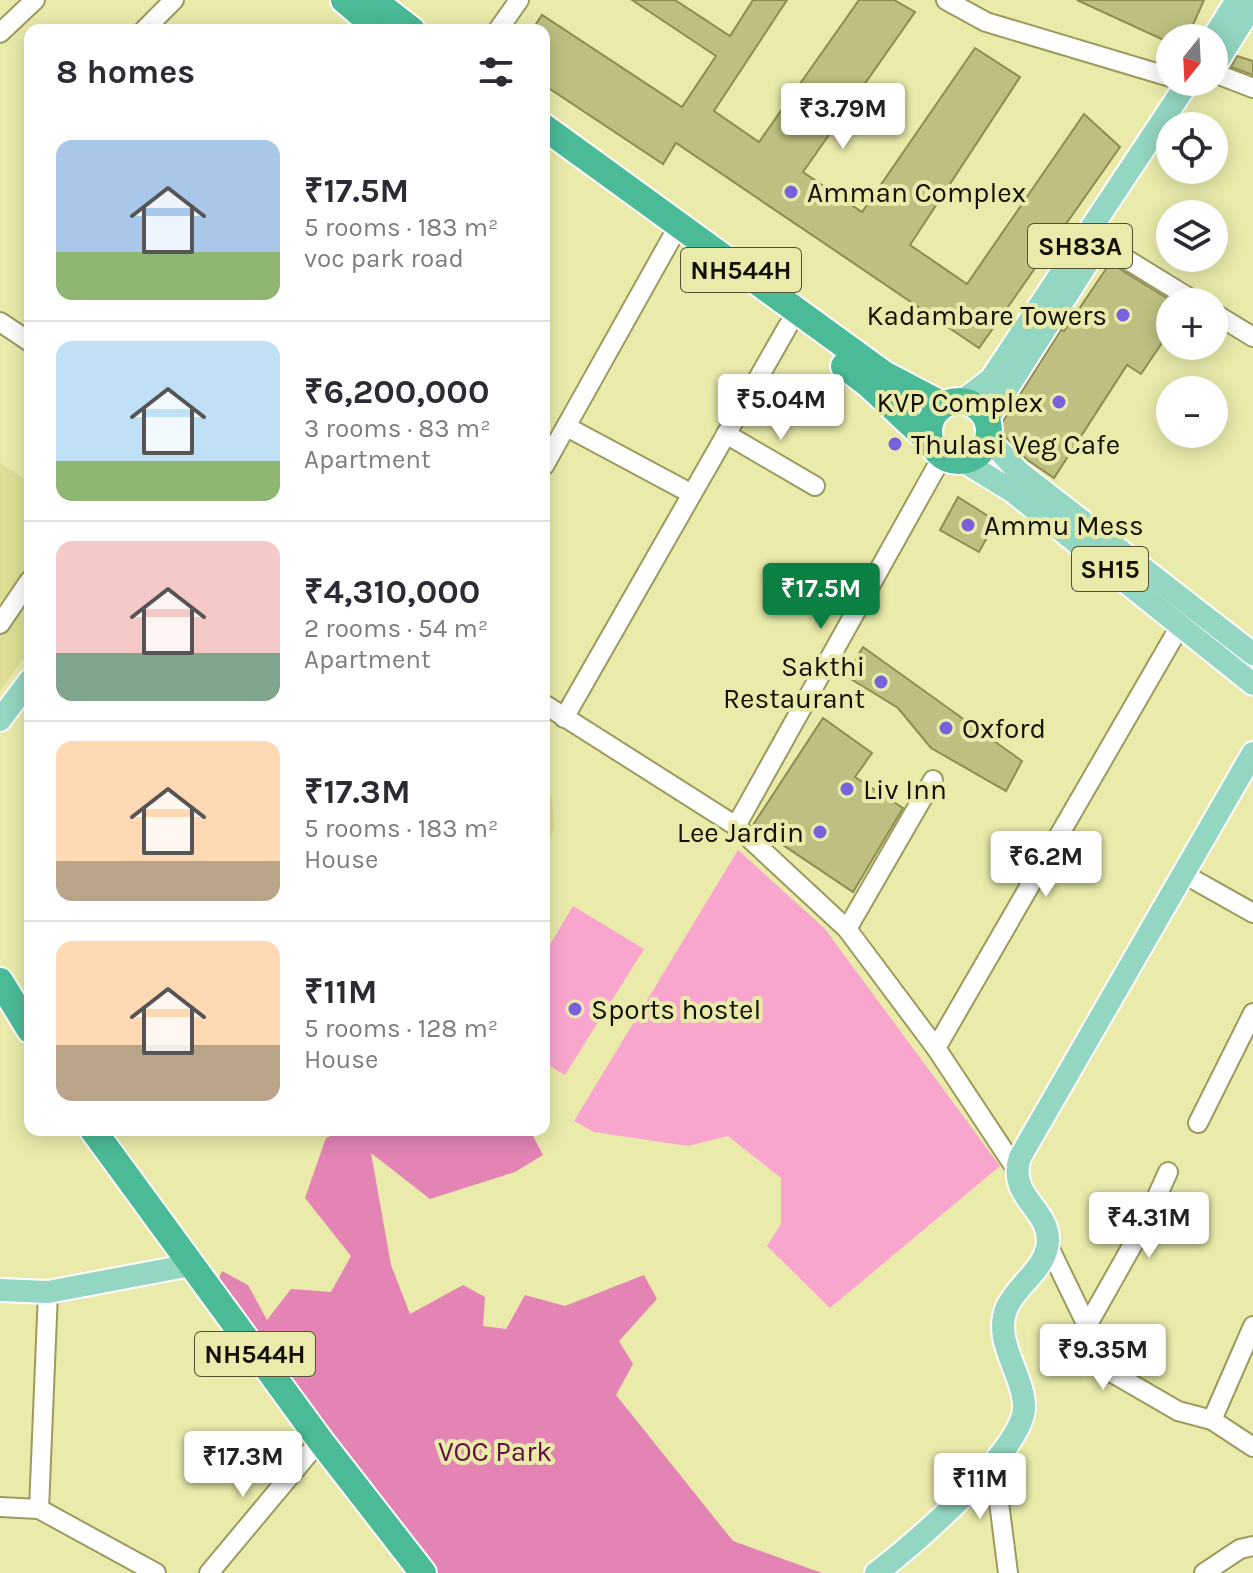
<!DOCTYPE html>
<meta charset="utf-8">
<style>
:root{--surface:#fff;--page:#f7f7f7;--text:#2b2b33;--muted:#7c7c81;--line:#e1e1e2;--accent:#0b8043}
body{margin:0;font-family:Karla,sans-serif;background:var(--page);color:var(--text);height:100vh;display:flex;flex-direction:column;font-size:30px;white-space:nowrap}
*{box-sizing:border-box;margin:0}
p{font-size:26px;color:var(--muted)}
.icon{flex:none;width:44px;height:44px;fill:none;stroke:currentColor;stroke-width:2;stroke-linecap:round;stroke-linejoin:round}
.map{position:relative;flex:1;overflow:hidden}
.details{position:absolute;left:24px;top:24px;width:526px;height:1112px;display:flex;flex-direction:column;background:var(--surface);border-radius:16px;box-shadow:0 4px 20px #0003}
.details>*{flex:none}
.needle{width:52px;rotate:198deg}
.fabs{position:absolute;left:1156px;top:24px;display:grid;gap:16px}
.fabs a{display:grid;place-items:center;width:72px;height:72px;border-radius:50%;background:var(--surface);box-shadow:0 4px 20px #0003;font-size:40px}
.price{position:absolute;translate:-50% -68px;padding:0 18px;border-radius:8px;background:#fff;color:#222;font-size:26px;line-height:52px;filter:drop-shadow(0 2px 4px #0008)}
.price::after{content:'';position:absolute;left:50%;top:48px;width:24px;height:18px;margin-left:-12px;background:inherit;clip-path:polygon(0 0,100% 0,50% 100%)}
.price.current{background:var(--accent);color:#fff}
ul{padding:0;list-style:none}
li{display:flex;align-items:center;gap:24px;height:200px;padding:0 32px}
li+li{border-top:2px solid var(--line)}
li span{display:grid;place-items:center;flex:none;width:224px;height:160px;border-radius:16px;color:#555}
li>.icon{margin-inline-start:auto}
span .icon{width:96px;height:96px;fill:#fffc;stroke-width:1}
li b{font-size:34px}
h2{display:flex;justify-content:space-between;align-items:center;height:96px;padding:0 32px;font-size:34px}
.map>svg:first-child{display:block}
.built{fill:#dede97}
.green{fill:#f9a6cf}
.forest{fill:#e384b5}
.building{fill:#bebf81;stroke:#8d8d51;stroke-width:2}
.lines{fill:none;stroke-linecap:round;stroke-linejoin:round}
.minor-casing{stroke:#9b9b5e;stroke-width:22}
.major-casing{stroke:#fff;stroke-width:26}
.highway-casing{stroke:#fff;stroke-width:30}
.minor{stroke:#fff;stroke-width:18}
.major{stroke:#93d6c1;stroke-width:22}
.highway{stroke:#4bbb97;stroke-width:26}
.poi-dot{fill:#7961dc;stroke:#eaebab;stroke-width:3}
.labels{text-anchor:middle;dominant-baseline:central;stroke-width:8;stroke-linejoin:round;paint-order:stroke}
.shield{fill:#eaebab;stroke:#525233;stroke-width:2}
.shield-label{font-size:26px;font-weight:bold;fill:#111000}
.poi-label{font-size:28px;fill:#111000;stroke:#eaebab;text-anchor:start}
.park-label{font-size:28px;fill:#640f43;stroke:#eaebab}
</style>
<div class="map">
<svg width="1253" height="1573" viewBox="0 0 1253 1573">
<rect width="100%" height="100%" fill="#eaebab"/>
<g class="built">
<polygon points="0,463 30,483 30,649 0,691"/>
<polygon points="544,787 552,798 554,827 544,863"/>
</g>
<g class="green">
<polygon points="738,850 825,929 1000,1166 830,1308 767,1246 781,1224 781,1178 728,1136 688,1146 594,1132 574,1121"/>
<polygon points="573,906 644,949 565,1075 544,1062 544,955"/>
</g>
<polygon class="forest" points="344,1130 530,1130 543,1155 515,1172 430,1199 371,1153 391,1265 410,1314 463,1285 485,1297 483,1326 506,1329 525,1295 565,1306 644,1275 657,1299 619,1341 633,1364 616,1395 733,1541 822,1573 431,1573 216,1286 222,1271 248,1285 267,1320 291,1289 331,1292 351,1256 305,1198 326,1138"/>
<g class="building">
<polygon points="632,0 675,0 730,36 753,0 787,0 714,111 759,142 859,0 894,0 915,12 803,172 862,212 975,48 1020,77 910,245 967,284 1084,114 1120,147 979,348 676,143 663,164 544,85 544,30 532,30 542,15 682,107 716,56"/>
<polygon points="1077,0 1204,0 1187,38 1170,38 1170,43"/>
<polygon points="1237,56 1253,61 1253,75 1231,67"/>
<polygon points="1110,263 1170,300 1170,331 1141,374 1127,365 1054,478 1026,459 998,429 1061,330 1064,331"/>
<polygon points="958,497 996,521 979,552 940,530"/>
<polygon points="863,647 1022,761 1006,791 931,748 898,708 846,676"/>
<polygon points="823,718 872,753 855,777 903,808 853,892 753,825"/>
</g>
<g class="lines">
<defs>
<g id="minor">
<polyline points="946,0 986,22 1170,77"/>
<polyline points="144,30 174,0"/>
<polyline points="498,30 519,0"/>
<polyline points="0,33 35,0"/>
<polyline points="1214,73 1253,88"/>
<polyline points="1100,243 1196,302"/>
<polyline points="1214,313 1253,337"/>
<polyline points="0,322 30,342"/>
<polyline points="567,427 692,494"/>
<polyline points="726,434 815,486"/>
<polyline points="544,466 671,239"/>
<polyline points="0,624 30,580"/>
<polyline points="544,704 736,826 847,929 936,1048"/>
<polyline points="564,718 788,326"/>
<polyline points="736,826 942,457"/>
<polyline points="1182,873 1253,913"/>
<polyline points="847,929 933,780"/>
<polyline points="1198,1123 1253,1013"/>
<polyline points="1016,1169 936,1048 1180,626"/>
<polyline points="1048,1245 1109,1371 1178,1411 1212,1420 1253,1447"/>
<polyline points="1088,1324 1145,1223 1168,1172"/>
<polyline points="1212,1420 1253,1326"/>
<polyline points="994,1463 1008,1573"/>
<polyline points="0,1507 39,1509 48,1292"/>
<polyline points="39,1509 156,1573"/>
<polyline points="209,1573 310,1452 322,1443"/>
<polyline points="1204,1573 1240,1549 1253,1546"/>
</g>
<g id="major">
<polyline points="1213,38 1237,0"/>
<polyline points="1214,67 1253,4"/>
<polyline points="962,401 991,379 1188,82"/>
<polyline points="987,420 1102,240"/>
<polyline points="988,439 1019,472 1253,654"/>
<polyline points="963,461 1012,491 1253,684"/>
<polyline points="0,720 30,680"/>
<polyline points="0,1290 48,1292 191,1265"/>
<path d="M 876,1573 C 910,1548 1025,1449 1024,1407 C 1024,1374 992,1341 1007,1307 C 1018,1283 1047,1269 1048,1240 C 1048,1208 1007,1196 1020,1157 L 1253,753"/>
</g>
<g id="highway">
<polyline points="344,0 379,30"/>
<polyline points="373,0 412,30"/>
<polyline points="544,127 884,374 943,405"/>
<polyline points="844,366 869,385 931,443"/>
<circle cx="959" cy="431" r="30"/>
<polyline points="0,981 30,1030"/>
<polyline points="93,1130 322,1443 423,1573"/>
</g>
</defs>
<use href="#minor" class="minor-casing"/>
<use href="#major" class="major-casing"/>
<use href="#highway" class="highway-casing"/>
<use href="#minor" class="minor"/>
<use href="#major" class="major"/>
<use href="#highway" class="highway"/>
</g>
<g class="poi-dot">
<circle cx="791" cy="192" r="8"/>
<circle cx="1123" cy="315" r="8"/>
<circle cx="1059" cy="402" r="8"/>
<circle cx="895" cy="444" r="8"/>
<circle cx="968" cy="525" r="8"/>
<circle cx="881" cy="682" r="8"/>
<circle cx="946" cy="728" r="8"/>
<circle cx="847" cy="789" r="8"/>
<circle cx="820" cy="832" r="8"/>
<circle cx="575" cy="1009" r="8"/>
</g>
<g class="labels">
<g class="shield">
<rect x="1028" y="224" width="104" height="44" rx="6"/>
<rect x="681" y="248" width="120" height="44" rx="6"/>
<rect x="1072" y="547" width="76" height="44" rx="6"/>
<rect x="195" y="1332" width="120" height="44" rx="6"/>
</g>
<g class="shield-label">
<text x="1080" y="246">SH83A</text>
<text x="741" y="270">NH544H</text>
<text x="1110" y="569">SH15</text>
<text x="255" y="1354">NH544H</text>
</g>
<g class="poi-label">
<text x="807" y="192">Amman Complex</text>
<text x="1107" y="315" text-anchor="end">Kadambare Towers</text>
<text x="1043" y="402" text-anchor="end">KVP Complex</text>
<text x="911" y="444">Thulasi Veg Cafe</text>
<text x="984" y="525">Ammu Mess</text>
<text x="865" y="666" text-anchor="end">Sakthi<tspan x="865" dy="32">Restaurant</tspan></text>
<text x="962" y="728">Oxford</text>
<text x="863" y="789">Liv Inn</text>
<text x="804" y="832" text-anchor="end">Lee Jardin</text>
<text x="591" y="1009">Sports hostel</text>
</g>
<g class="park-label">
<text x="495" y="1451">VOC Park</text>
</g>
</g>
</svg>
<div class="fabs">
<a><svg class="needle" viewBox="-14 -14 28 28"><path d="M0-13l5 13h-10z" fill="#e53935"/><path d="M0 13l5-13h-10z" fill="#7c7c81"/></svg></a>
<a><svg class="icon" aria-label="locate" viewBox="0 0 24 24"><circle cx="12" cy="12" r="6"/><path d="M12 2v4M12 18v4M2 12h4M18 12h4"/></svg></a>
<a><svg class="icon" aria-label="layers" viewBox="0 0 24 24"><path d="M12 4l9 5-9 5-9-5zM3 14l9 5 9-5"/></svg></a>
<a>+</a>
<a>−</a>
</div>
<b class="price" style="left:843px;top:151px">₹3.79M</b>
<b class="price" style="left:781px;top:442px">₹5.04M</b>
<b class="price current" style="left:821px;top:631px">₹17.5M</b>
<b class="price" style="left:1046px;top:899px">₹6.2M</b>
<b class="price" style="left:1149px;top:1260px">₹4.31M</b>
<b class="price" style="left:1103px;top:1392px">₹9.35M</b>
<b class="price" style="left:243px;top:1499px">₹17.3M</b>
<b class="price" style="left:980px;top:1521px">₹11M</b>
<section class="details">
<h2>8 homes<svg class="icon" aria-label="filters" viewBox="0 0 24 24"><path d="M4 7h16M4 17h16"/><circle cx="9" cy="7" r="2"/><circle cx="15" cy="17" r="2"/></svg></h2>
<ul>
<li><span style="background:linear-gradient(#a9c7e8 70%,#8fb573 0)"><svg class="icon" aria-label="home" viewBox="0 0 24 24"><path d="M3 11l9-7 9 7M6 9v11h12V9"/></svg></span><div><b>₹17.5M</b><p>5 rooms · 183 m²</p><p>voc park road</p></div></li>
<li><span style="background:linear-gradient(#bfe0f5 75%,#8fb573 0)"><svg class="icon" aria-label="home" viewBox="0 0 24 24"><path d="M3 11l9-7 9 7M6 9v11h12V9"/></svg></span><div><b>₹6,200,000</b><p>3 rooms · 83 m²</p><p>Apartment</p></div></li>
<li><span style="background:linear-gradient(#f6c9c9 70%,#7fa58c 0)"><svg class="icon" aria-label="home" viewBox="0 0 24 24"><path d="M3 11l9-7 9 7M6 9v11h12V9"/></svg></span><div><b>₹4,310,000</b><p>2 rooms · 54 m²</p><p>Apartment</p></div></li>
<li><span style="background:linear-gradient(#ffd9b3 75%,#b9a48a 0)"><svg class="icon" aria-label="home" viewBox="0 0 24 24"><path d="M3 11l9-7 9 7M6 9v11h12V9"/></svg></span><div><b>₹17.3M</b><p>5 rooms · 183 m²</p><p>House</p></div></li>
<li><span style="background:linear-gradient(#ffd9b3 65%,#b9a48a 0)"><svg class="icon" aria-label="home" viewBox="0 0 24 24"><path d="M3 11l9-7 9 7M6 9v11h12V9"/></svg></span><div><b>₹11M</b><p>5 rooms · 128 m²</p><p>House</p></div></li>
</ul>
</section>
</div>
